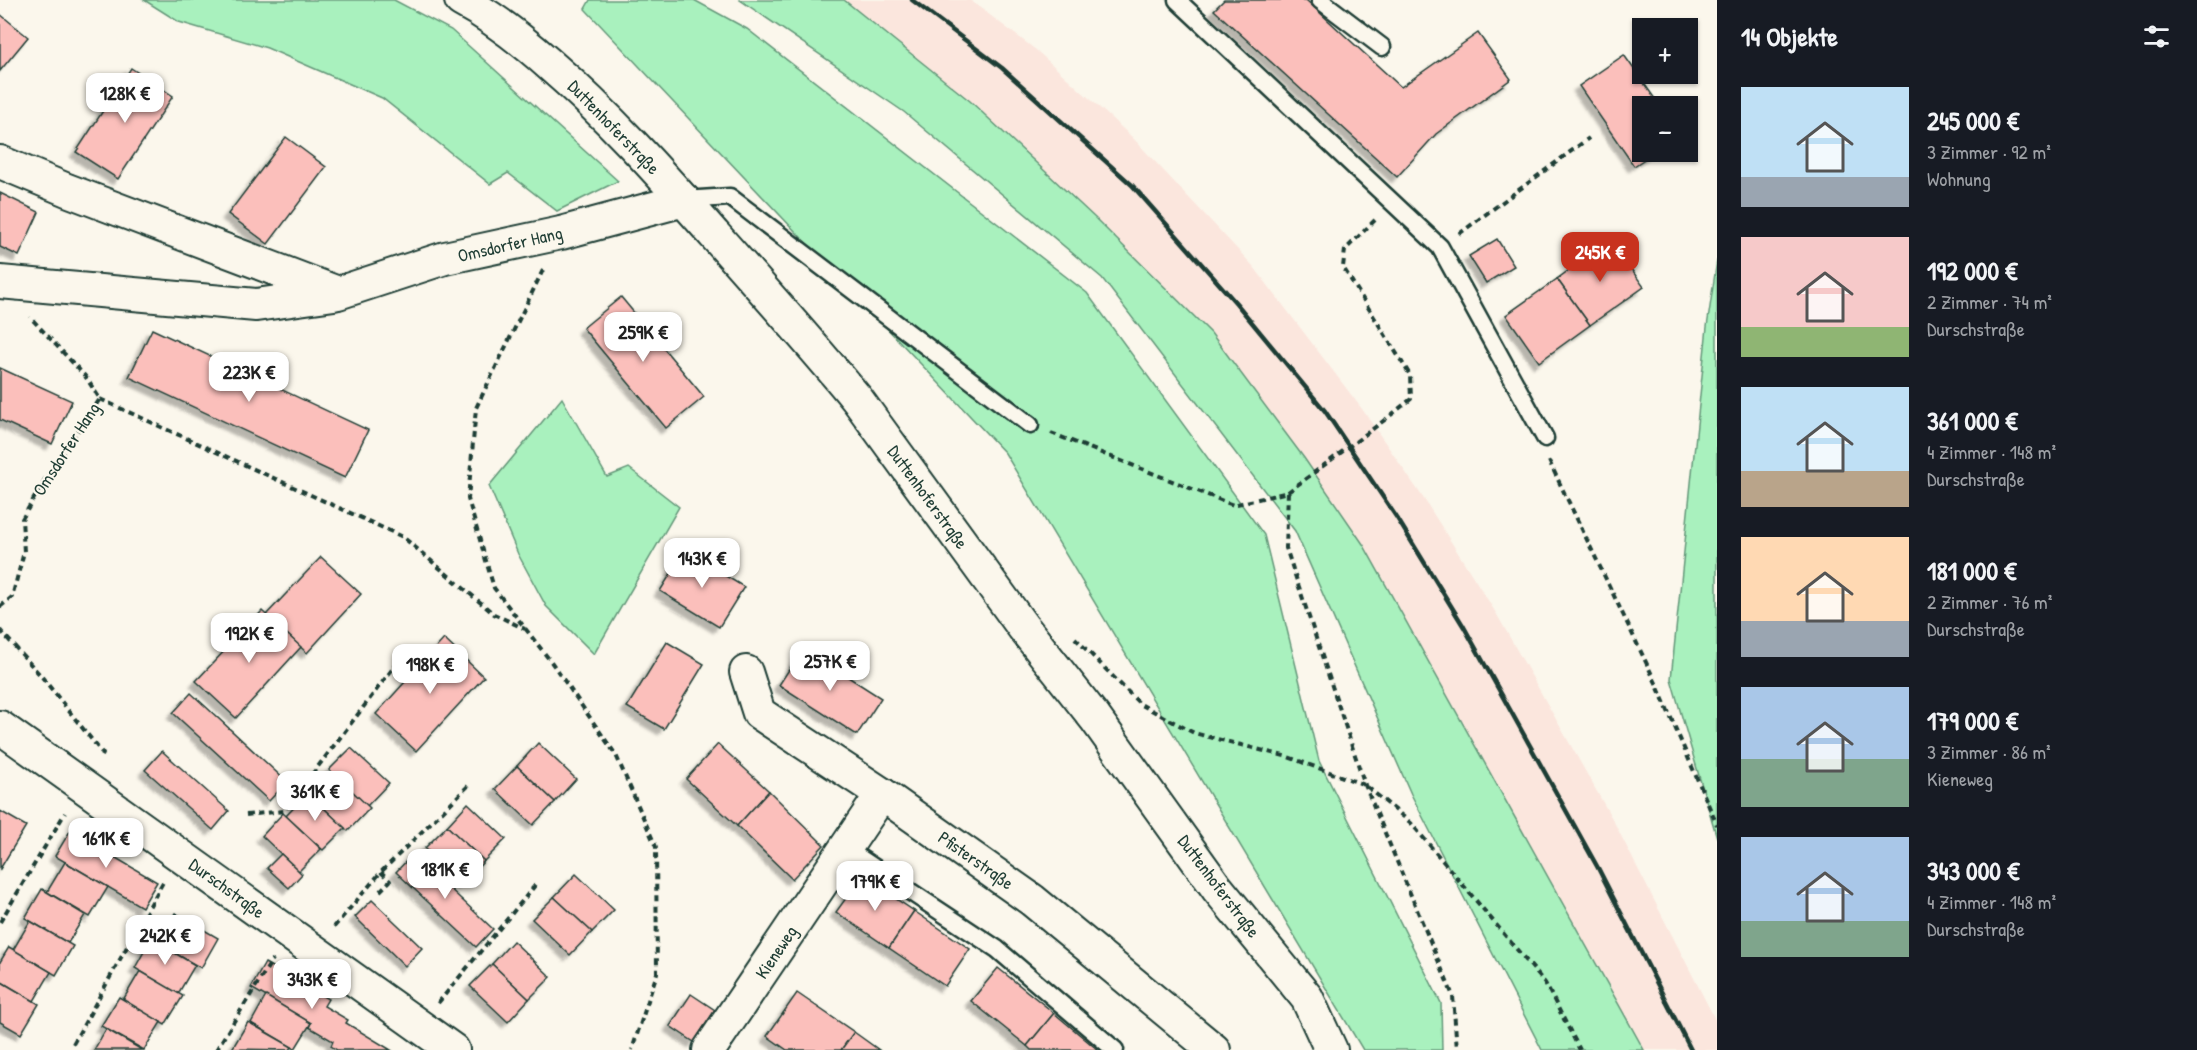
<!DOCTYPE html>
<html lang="de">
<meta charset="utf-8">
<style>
:root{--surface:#171b24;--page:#20242c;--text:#f1f3f6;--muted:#9ea1a6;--accent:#c8321e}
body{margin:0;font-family:"Patrick Hand",sans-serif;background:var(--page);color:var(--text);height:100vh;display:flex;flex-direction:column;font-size:22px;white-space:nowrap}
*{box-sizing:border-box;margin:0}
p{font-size:20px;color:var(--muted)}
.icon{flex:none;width:33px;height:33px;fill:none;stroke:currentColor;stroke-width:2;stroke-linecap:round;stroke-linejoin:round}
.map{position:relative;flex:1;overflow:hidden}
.details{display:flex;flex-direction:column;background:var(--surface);width:480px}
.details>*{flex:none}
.controls{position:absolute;left:1632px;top:18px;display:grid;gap:12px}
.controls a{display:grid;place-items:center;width:66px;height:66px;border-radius:0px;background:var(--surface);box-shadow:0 2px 4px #0004;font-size:30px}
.price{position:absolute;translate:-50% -51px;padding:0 14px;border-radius:12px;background:#fff;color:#222;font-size:20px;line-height:39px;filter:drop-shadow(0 2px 3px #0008)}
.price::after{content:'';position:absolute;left:50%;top:36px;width:18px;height:14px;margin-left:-9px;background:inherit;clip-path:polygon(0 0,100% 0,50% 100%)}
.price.on{background:var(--accent);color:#fff}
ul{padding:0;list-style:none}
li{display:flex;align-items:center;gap:18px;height:150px;padding:0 24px}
li span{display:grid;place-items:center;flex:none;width:168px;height:120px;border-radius:0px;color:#555}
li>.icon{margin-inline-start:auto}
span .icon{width:72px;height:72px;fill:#fffc;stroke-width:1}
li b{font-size:26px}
h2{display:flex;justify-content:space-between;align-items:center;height:72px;padding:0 24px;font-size:26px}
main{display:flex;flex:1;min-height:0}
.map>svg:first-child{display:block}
.built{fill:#fbe6dd}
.green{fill:#a9f1be;stroke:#649779;stroke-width:1.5}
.building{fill:#fbbfbb;stroke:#1f3d34;stroke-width:1.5;filter:url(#shadow)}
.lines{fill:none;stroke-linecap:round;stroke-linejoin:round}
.lane-casing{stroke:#1f3d34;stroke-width:21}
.street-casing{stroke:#1f3d34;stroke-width:36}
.path{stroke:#1f3d34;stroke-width:4;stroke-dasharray:6 4.5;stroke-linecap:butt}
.lane{stroke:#fbf7ec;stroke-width:16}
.street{stroke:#fbf7ec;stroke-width:32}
.rail{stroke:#1f3d34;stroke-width:4.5}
.path-bridge{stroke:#1f3d34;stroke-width:4;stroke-dasharray:6 4.5;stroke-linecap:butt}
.labels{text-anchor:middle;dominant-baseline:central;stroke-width:4.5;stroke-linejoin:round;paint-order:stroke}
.street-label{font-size:18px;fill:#1f3d34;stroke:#fbf7ec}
</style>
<main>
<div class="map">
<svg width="1717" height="1050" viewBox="0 0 1717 1050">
<defs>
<filter id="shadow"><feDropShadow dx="-5.5" dy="5.5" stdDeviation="1.5" flood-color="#0004"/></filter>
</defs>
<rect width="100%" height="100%" fill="#fbf7ec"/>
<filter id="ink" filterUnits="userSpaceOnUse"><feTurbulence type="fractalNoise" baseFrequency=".0167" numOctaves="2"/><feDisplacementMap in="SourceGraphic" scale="12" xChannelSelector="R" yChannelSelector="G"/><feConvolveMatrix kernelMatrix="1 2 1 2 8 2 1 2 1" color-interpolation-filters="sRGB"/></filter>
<g filter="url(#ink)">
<polygon class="built" points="844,0 970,0 1036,50 1132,137 1254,267 1362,409 1424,499 1496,613 1614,822 1717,1023 1717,1050 1644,1050 1363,544 1211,333 1095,218 970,101"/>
<g class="green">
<polygon points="144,0 394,0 451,30 618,181 557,211 508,173 490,184 382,98 267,48 179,22"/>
<polygon points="590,0 694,0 747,29 1087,293 1264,535 1319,761 1441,1003 1442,1050 1363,1050 1005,453 585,9"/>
<polygon points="740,0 844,0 970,101 1095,218 1211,333 1304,458 1363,544 1644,1050 1542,1050 1411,794 1295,531 1102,278 904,112"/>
<polygon points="1717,260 1717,838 1671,679 1707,327"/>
<polygon points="562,398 607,477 629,468 679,507 594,654 546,606 518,554 489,486"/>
</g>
<g class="building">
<polygon points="1224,0 1306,0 1401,87 1478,33 1511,79 1436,134 1397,177 1214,10"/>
<polygon points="0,14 28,37 0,71"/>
<polygon points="1624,55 1660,106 1642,106 1642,152 1655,152 1634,166 1579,86"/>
<polygon points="131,68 173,96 118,179 76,152"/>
<polygon points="286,137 326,167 268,244 228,214"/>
<polygon points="0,193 39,212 19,256 0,247"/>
<polygon points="1497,239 1514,266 1486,283 1469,256"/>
<polygon points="1610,240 1644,287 1590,325 1557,279"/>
<polygon points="1557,279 1590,325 1539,362 1506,315"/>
<polygon points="621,297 704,397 666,428 583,328"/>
<polygon points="152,329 368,430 345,478 129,377"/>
<polygon points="0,368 72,401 52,444 0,420"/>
<polygon points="685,551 744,587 719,627 660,591"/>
<polygon points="321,557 361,594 307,653 266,615"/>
<polygon points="262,611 301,647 236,718 196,681"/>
<polygon points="444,639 484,677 416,751 376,714"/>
<polygon points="667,642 704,664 664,729 627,707"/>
<polygon points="803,648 881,698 857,735 779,685"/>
<polygon points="191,693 287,782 269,801 173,713"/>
<polygon points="538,743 576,779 555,802 517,766"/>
<polygon points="718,744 769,791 737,826 686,779"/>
<polygon points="351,748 389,783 367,806 329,770"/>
<polygon points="162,751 229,811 213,830 145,770"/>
<polygon points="517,766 555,802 533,825 495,789"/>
<polygon points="333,773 370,808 348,831 311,796"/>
<polygon points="769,791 824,845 792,879 737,826"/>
<polygon points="308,793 345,828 323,850 286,816"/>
<polygon points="468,803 506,839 484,861 447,826"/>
<polygon points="0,811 26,826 0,869"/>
<polygon points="283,813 321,849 299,871 262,836"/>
<polygon points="447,826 484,861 463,884 425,848"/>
<polygon points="70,831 157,882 142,907 55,856"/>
<polygon points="281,854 302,874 289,888 267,868"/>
<polygon points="413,854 493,929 476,947 396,872"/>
<polygon points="65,862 108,887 90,917 47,892"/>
<polygon points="576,874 614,910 592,932 554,897"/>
<polygon points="862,876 914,911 889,948 836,912"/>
<polygon points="42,889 85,915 68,943 25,918"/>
<polygon points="554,897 592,932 570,955 532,919"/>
<polygon points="372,900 422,948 405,966 355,917"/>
<polygon points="914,911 970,949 945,986 889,948"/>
<polygon points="175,913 218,938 201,968 157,943"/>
<polygon points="30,921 73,946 56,975 13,950"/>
<polygon points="151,939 195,965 178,994 135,968"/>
<polygon points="513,941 551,977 529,999 492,964"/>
<polygon points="9,947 51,972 34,1001 0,981 0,962"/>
<polygon points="265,963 328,999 324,1006 348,1020 346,1023 391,1050 337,1050 331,1046 333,1041 309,1027 311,1023 251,988"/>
<polygon points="492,964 529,999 508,1022 470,986"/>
<polygon points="998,968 1054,1013 1027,1046 971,1001"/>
<polygon points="140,971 183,996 165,1025 123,1000"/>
<polygon points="0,981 39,1004 21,1034 0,1022"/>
<polygon points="797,993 854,1032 841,1050 787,1050 767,1036"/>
<polygon points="691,994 715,1010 694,1042 670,1026"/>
<polygon points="266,996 311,1023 295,1049 251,1023"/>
<polygon points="119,997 161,1022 144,1050 101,1026"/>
<polygon points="1054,1013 1098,1050 1031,1050 1027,1046"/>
<polygon points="248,1022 292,1047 290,1050 232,1049"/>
<polygon points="106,1029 142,1050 94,1050"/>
<polygon points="854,1032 879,1050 841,1050"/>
</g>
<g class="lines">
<defs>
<g id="lane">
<polyline points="1177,0 1440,247 1545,438"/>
<polyline points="1320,0 1382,47"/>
<polyline points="684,200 730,197 1030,425"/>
<polyline points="846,849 997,949 1115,1050"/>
</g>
<g id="street">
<path d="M 461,0 C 493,17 522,40 549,64 C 608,115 659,172 711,231 C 760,286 810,342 857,399 L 1023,627 L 1095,718 L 1217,888 L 1307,998 L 1331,1050"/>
<polyline points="0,162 67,190 338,293 445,258 561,233 684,200"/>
<polyline points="0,282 256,305 334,294"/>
<polyline points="746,672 759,713 882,794 1032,900 1214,1050"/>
<polyline points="0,727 453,1050"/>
<polyline points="709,1050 882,794"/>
</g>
</defs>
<use href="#lane" class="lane-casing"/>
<use href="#street" class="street-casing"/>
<g class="path">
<polyline points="1375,220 1345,250 1343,267 1410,375 1411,399 1386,419"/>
<polyline points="1459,234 1589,138"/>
<polyline points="543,270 476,408 468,499 494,588 552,663 616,755 656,847 657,973 632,1050"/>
<polyline points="100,399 403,537 494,614 525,629"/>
<polyline points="1051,433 1233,505 1288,492 1286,548 1365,785 1453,996 1457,1050"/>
<polyline points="1549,461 1656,683 1717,825"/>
<polyline points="0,607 12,597 24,552 22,519 47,476 100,399 85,376 30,317"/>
<polyline points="0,630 42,677 103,754 100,759"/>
<polyline points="1075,638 1140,704 1194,733 1288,757 1365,785 1411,823 1545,983 1580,1050"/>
<polyline points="246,815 284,811 407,650"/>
<polyline points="380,891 390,881 381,872"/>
<polyline points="0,922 65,813"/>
<polyline points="334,927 381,872 468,786"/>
<polyline points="438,1003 537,883"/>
<polyline points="73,1044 163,882"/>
<polyline points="216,1050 273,959"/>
</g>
<use href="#lane" class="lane"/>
<use href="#street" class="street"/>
<polyline class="rail" points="912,0 1002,68 1132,185 1236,303 1325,411 1397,518 1464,627 1598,868 1691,1050"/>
<polyline class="path-bridge" points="1288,492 1386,419"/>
</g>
</g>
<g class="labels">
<g class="street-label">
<text transform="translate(614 127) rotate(46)">Duttenhoferstraße</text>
<text transform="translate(510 244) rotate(-13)">Omsdorfer Hang</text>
<text transform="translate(66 449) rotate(-57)">Omsdorfer Hang</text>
<text transform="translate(928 497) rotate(54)">Duttenhoferstraße</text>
<text transform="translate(976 860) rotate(35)">Pfisterstraße</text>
<text transform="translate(1219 886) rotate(53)">Duttenhoferstraße</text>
<text transform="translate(227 888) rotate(36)">Durschstraße</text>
<text transform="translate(776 952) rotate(-56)">Kieneweg</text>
</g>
</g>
</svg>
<div class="controls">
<a>+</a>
<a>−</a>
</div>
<b class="price" style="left:125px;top:124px">128K €</b>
<b class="price on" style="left:1600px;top:283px">245K €</b>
<b class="price" style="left:643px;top:363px">259K €</b>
<b class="price" style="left:249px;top:403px">223K €</b>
<b class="price" style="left:702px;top:589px">143K €</b>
<b class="price" style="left:249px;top:664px">192K €</b>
<b class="price" style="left:830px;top:692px">257K €</b>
<b class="price" style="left:430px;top:695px">198K €</b>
<b class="price" style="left:315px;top:822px">361K €</b>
<b class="price" style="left:106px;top:869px">161K €</b>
<b class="price" style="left:445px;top:900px">181K €</b>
<b class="price" style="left:875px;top:912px">179K €</b>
<b class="price" style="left:165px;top:966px">242K €</b>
<b class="price" style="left:312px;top:1010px">343K €</b>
</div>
<section class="details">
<h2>14 Objekte<svg class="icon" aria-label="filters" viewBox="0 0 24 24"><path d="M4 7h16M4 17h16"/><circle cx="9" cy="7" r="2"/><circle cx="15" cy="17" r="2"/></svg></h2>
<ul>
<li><span style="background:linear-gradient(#bfe0f5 75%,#9aa5b1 0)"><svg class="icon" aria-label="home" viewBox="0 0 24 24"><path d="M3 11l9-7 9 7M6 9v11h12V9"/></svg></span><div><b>245 000 €</b><p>3 Zimmer · 92 m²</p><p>Wohnung</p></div></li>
<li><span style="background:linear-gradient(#f6c9c9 75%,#8fb573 0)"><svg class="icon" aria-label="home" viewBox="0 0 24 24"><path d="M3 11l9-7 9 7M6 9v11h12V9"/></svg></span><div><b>192 000 €</b><p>2 Zimmer · 74 m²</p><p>Durschstraße</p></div></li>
<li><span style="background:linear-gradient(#bfe0f5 70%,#b9a48a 0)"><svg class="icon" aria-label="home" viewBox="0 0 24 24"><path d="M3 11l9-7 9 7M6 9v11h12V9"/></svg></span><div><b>361 000 €</b><p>4 Zimmer · 148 m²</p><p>Durschstraße</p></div></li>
<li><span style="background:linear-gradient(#ffd9b3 70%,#9aa5b1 0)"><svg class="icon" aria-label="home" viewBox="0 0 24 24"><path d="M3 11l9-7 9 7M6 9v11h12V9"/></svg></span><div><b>181 000 €</b><p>2 Zimmer · 76 m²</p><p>Durschstraße</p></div></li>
<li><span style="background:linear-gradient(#a9c7e8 60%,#7fa58c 0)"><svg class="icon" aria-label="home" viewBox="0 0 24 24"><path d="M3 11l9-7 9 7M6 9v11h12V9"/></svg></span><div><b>179 000 €</b><p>3 Zimmer · 86 m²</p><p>Kieneweg</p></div></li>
<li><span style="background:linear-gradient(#a9c7e8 70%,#7fa58c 0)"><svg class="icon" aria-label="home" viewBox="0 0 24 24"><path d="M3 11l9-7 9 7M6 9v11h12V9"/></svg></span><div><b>343 000 €</b><p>4 Zimmer · 148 m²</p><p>Durschstraße</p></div></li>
</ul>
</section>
</main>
